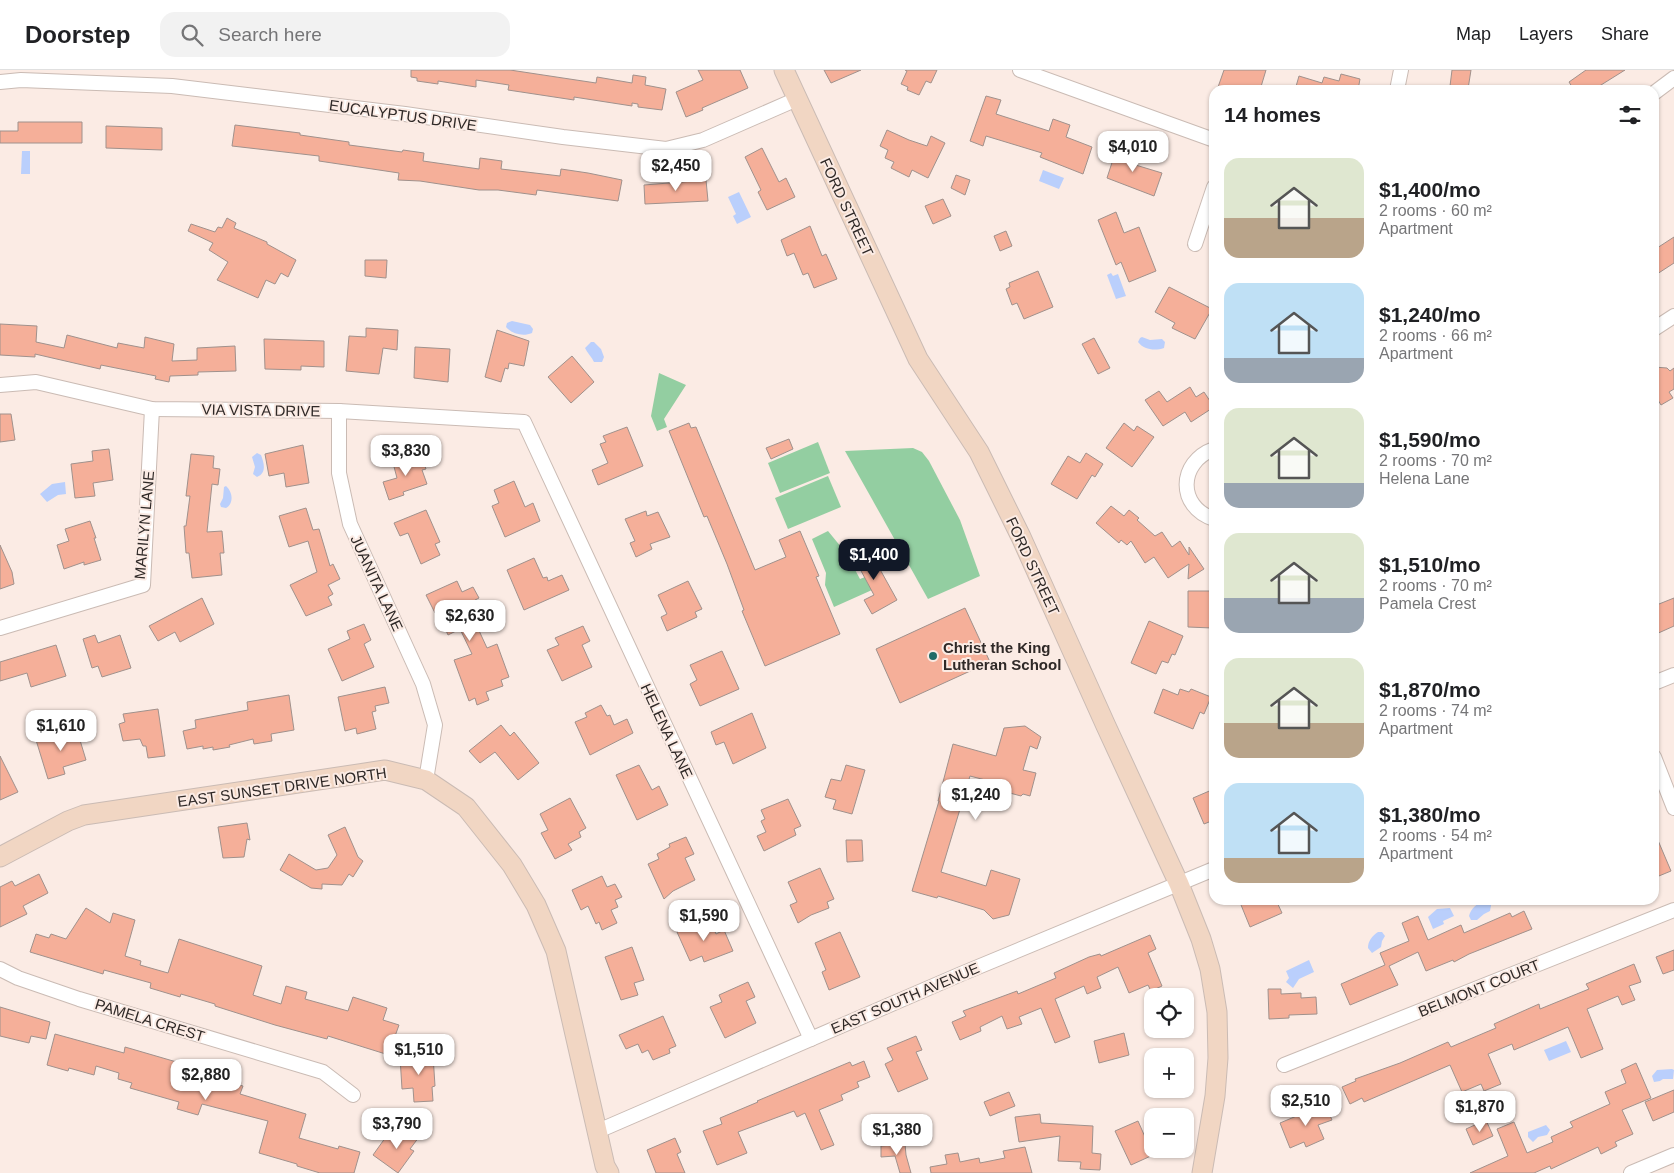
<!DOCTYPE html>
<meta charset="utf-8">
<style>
:root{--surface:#fff;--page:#f2f2f2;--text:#202124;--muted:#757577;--line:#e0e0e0;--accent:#111827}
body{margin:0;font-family:Arial,sans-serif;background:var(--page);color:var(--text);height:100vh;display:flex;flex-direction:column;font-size:19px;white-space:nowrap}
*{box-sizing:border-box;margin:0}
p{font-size:16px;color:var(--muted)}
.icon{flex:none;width:28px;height:28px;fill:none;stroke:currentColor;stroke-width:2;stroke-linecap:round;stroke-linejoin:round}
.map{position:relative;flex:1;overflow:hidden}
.side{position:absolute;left:1209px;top:15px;width:450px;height:820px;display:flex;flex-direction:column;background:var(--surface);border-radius:15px;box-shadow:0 1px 4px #0004}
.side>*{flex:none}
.buttons{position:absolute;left:1144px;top:918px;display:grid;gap:10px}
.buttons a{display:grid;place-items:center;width:50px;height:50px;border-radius:10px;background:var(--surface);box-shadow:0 1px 4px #0004;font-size:25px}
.price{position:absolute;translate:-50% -42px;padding:0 11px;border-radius:10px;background:#fff;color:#222;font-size:16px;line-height:32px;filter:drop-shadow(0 1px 2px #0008)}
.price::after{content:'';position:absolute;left:50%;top:30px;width:15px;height:11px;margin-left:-8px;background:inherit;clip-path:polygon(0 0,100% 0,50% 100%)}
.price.on{background:var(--accent);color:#fff}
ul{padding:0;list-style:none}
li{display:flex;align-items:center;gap:15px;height:125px;padding:0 15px}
li span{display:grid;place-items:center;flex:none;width:140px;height:100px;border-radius:15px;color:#555}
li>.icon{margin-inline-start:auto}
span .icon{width:60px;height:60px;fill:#fffc;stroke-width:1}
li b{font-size:21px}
h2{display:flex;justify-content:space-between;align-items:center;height:60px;padding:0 15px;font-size:21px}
header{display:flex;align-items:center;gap:30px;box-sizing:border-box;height:70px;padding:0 25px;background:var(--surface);border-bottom:1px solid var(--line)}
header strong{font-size:24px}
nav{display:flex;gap:28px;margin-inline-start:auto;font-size:18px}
.search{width:350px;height:45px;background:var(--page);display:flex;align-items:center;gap:12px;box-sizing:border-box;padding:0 18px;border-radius:15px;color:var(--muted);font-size:19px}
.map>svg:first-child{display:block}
.green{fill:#93cea1}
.water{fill:#bacffc}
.building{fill:#f5af99;stroke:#a0918c}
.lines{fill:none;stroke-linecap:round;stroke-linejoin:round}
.street-casing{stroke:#cabbb4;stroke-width:16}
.secondary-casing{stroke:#cabbb4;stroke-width:21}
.street{stroke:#fff;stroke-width:14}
.secondary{stroke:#f1d6c3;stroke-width:19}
.poi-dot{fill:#206c68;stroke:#fbebe4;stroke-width:2}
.labels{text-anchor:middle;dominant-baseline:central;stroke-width:4;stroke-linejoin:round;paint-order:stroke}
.street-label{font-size:15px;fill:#2f2927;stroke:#fbebe4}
.poi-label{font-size:15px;font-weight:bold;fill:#2f2927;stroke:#fbebe4;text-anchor:start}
</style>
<header>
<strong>Doorstep</strong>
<div class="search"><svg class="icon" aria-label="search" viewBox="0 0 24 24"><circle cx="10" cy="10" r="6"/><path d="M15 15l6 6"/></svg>Search here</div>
<nav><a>Map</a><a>Layers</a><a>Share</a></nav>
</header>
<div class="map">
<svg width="1674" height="1103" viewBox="0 0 1674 1103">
<rect width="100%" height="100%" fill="#fbebe4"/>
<g class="green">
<polygon points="659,303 686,315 664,349 667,357 657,361 651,346"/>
<polygon points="818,372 830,403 780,423 768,393"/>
<polygon points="913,378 922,382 929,391 960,450 980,506 928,529 845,381"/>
<polygon points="828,406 841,437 788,459 775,428"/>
<polygon points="828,461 846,483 860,509 865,507 872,520 834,537 825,515 826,503 812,469"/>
</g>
<g class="water">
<polygon points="22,81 30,81 30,104 21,104"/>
<polygon points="1043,100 1064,108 1059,119 1039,111"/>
<polygon points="739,122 751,147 737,154 733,146 736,144 728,127"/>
<polygon points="1111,203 1113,206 1118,204 1126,226 1116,229 1107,205"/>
<path d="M 512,251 L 530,255 L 533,259 L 532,263 C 523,267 512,264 506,257 L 507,253 Z"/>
<path d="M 1142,267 L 1150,270 L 1162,269 L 1165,272 L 1164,278 C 1155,281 1144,280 1138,272 L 1140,268 Z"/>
<path d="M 591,272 L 594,272 L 601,279 L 604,287 L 602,292 L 594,292 C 592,287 587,283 585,278 Z"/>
<path d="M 257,383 L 261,385 C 264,393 267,403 257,407 L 253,404 L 255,397 L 252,387 Z"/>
<polygon points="65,412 66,424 58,425 47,432 40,424 52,414"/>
<path d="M 226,416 C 233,422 234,434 226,438 L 221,437 L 220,434 L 223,428 L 224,417 Z"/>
<path d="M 1484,830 L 1492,830 L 1490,841 L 1484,844 L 1477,850 L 1471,850 L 1469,846 C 1471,838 1477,834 1484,830 Z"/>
<polygon points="1450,838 1454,846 1443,851 1444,854 1433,859 1428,847 1437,839"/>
<path d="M 1378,862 L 1382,862 L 1385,866 L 1382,871 L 1381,877 L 1372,883 L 1368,878 C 1368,871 1372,866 1378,862 Z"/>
<polygon points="1309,890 1314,902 1299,909 1293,918 1286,912 1289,908 1286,901"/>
<polygon points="1566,971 1571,982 1549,991 1544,980"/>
<polygon points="1672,999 1674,1000 1673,1009 1663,1009 1660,1011 1654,1012 1652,1006 1657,1000"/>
<polygon points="1546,1055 1550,1060 1547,1065 1538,1067 1533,1072 1528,1067 1528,1062"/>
</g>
<g class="building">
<polygon points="411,0 510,0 596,13 597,7 632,13 633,5 646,7 645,15 666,19 662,40 638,37 638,34 632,33 632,36 574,27 574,30 508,20 509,15 476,10 476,17 438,11 438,14 417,11 417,8 411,7"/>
<polygon points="698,0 740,0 748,18 702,38 703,40 686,47 676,22 703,10"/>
<polygon points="824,0 861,0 831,13"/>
<polygon points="905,0 937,0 931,13 926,11 919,25 907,20 908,17 901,14 907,1"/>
<polygon points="1224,0 1266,0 1260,20 1217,20"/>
<polygon points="1452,0 1471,0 1468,19 1450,16"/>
<polygon points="1586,0 1625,0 1593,20 1574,20 1569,12"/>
<polygon points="1341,4 1360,9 1358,20 1295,20 1299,6 1322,13 1324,7 1339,11"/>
<polygon points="986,26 1001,30 996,44 1049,61 1053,49 1070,55 1066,67 1092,77 1083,104 1040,87 1042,83 986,66 983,76 970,71"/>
<polygon points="18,52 82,52 82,73 0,73 0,61 18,61"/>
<polygon points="235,55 300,63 300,65 349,72 349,75 402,82 403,80 424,83 423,91 479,99 480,88 502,91 501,99 560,106 561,99 588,103 622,110 618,131 537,120 536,125 498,120 479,120 420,111 398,110 399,103 319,91 319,86 232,76"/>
<polygon points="106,56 162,58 162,80 106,78"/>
<polygon points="887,60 909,70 927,76 931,66 945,73 928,108 912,100 909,107 891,98 894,92 885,88 888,80 880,76"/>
<polygon points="1118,74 1133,80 1129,93 1162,103 1154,126 1107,108"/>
<polygon points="762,78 779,112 786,108 795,127 767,140 758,122 761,120 745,87"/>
<polygon points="956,105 970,110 965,125 951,118"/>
<polygon points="706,110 708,131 645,134 644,115"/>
<polygon points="943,129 951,146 933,154 925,136"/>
<polygon points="1116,142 1124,163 1139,157 1156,201 1129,212 1121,192 1116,195 1098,150"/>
<polygon points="227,148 236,153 234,158 267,172 267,174 296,190 288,207 281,203 275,214 266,210 258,228 217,210 228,192 209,180 213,173 188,161 191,154 215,162 218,157 222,158"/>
<polygon points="810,156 822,186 826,184 837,209 814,218 808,203 803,205 794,183 787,186 781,170"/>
<polygon points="1006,161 1012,176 1000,181 994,166"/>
<polygon points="1674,167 1674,193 1654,206 1654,180"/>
<polygon points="365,190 387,190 386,208 365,206"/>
<polygon points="1038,201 1053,237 1024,249 1017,233 1012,235 1006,219 1010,217 1009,213"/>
<polygon points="1169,217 1212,239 1195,269 1172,258 1175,253 1155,242"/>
<polygon points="0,254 37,256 36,272 64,278 67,265 117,278 118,273 144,278 145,267 174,274 172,291 197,290 197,278 235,276 236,301 198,302 198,305 170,306 169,312 155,309 156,306 101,295 100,299 35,284 35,287 0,285"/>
<polygon points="366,258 398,260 397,280 383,278 379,304 346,301 349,266 366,267"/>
<polygon points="497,260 529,271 524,296 509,293 508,299 505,298 501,312 485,307"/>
<polygon points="1094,268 1110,298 1098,304 1082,274"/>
<polygon points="264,269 324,271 324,297 301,296 301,300 265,299"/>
<polygon points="415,277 450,279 448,312 414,308"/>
<polygon points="572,286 594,312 571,333 548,307"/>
<polygon points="1654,297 1667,298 1670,301 1674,298 1674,319 1669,322 1673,328 1661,335 1658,330 1654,332"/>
<polygon points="1190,317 1196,327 1204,322 1214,337 1191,352 1185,342 1163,356 1145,330 1159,321 1167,332"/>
<polygon points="0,344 11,344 15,370 0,372"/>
<polygon points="689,353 691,358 696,357 755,500 786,487 779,470 800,461 819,506 816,507 840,564 765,596 742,541 744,540 727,494 707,446 704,447 669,361"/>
<polygon points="1124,353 1134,361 1137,356 1154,367 1132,397 1106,378"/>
<polygon points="627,357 643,396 598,415 592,400 608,393 600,374 606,372 603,366"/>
<polygon points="789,369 793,379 771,389 766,378"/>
<polygon points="303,375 309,413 286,417 284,403 269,406 265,384"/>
<polygon points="109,379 113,410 93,413 95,426 75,428 71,394 93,391 92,381"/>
<polygon points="1086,383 1103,394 1095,407 1092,405 1077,429 1051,414 1068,386 1080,393"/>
<polygon points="191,384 214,386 213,398 220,399 218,415 212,414 207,462 222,461 224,483 220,483 222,505 192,508 189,483 186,483 184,456 186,456 190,426 186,426"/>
<polygon points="421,384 426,399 422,400 427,414 403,422 404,425 389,430 383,412 397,408 393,393"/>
<polygon points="514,411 525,437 533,433 540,451 505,467 492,436 499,433 494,420"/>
<polygon points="1111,436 1124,446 1129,440 1139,448 1137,450 1155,466 1162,462 1172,477 1180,471 1189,485 1189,477 1204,499 1188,509 1189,494 1168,508 1154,487 1145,493 1131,471 1127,475 1121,470 1119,473 1096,453"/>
<polygon points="306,438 313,460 319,459 330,496 333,494 340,509 328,515 333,524 328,527 332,535 306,546 290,515 317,502 308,471 289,477 279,446"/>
<polygon points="426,440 440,472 435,474 440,485 421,494 408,463 400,466 394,453"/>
<polygon points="646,441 647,446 658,442 670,467 650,474 652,479 636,487 630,473 635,471 625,449"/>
<polygon points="90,451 96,468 94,468 101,490 84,495 84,492 64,499 57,475 69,471 65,459"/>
<polygon points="0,475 12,502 14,514 0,519"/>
<polygon points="867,476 897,530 872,544 864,530 874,525 852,484"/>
<polygon points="534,488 543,508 547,507 548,511 562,505 569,520 524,540 507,500"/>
<polygon points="457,511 462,522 473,517 479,528 475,530 479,537 470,541 487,578 497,574 509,607 501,610 503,616 486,622 489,630 477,635 475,628 469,631 454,590 472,584 460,559 448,565 438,542 435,543 426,525"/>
<polygon points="688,511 702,539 695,542 697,547 667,561 661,547 667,544 658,525"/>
<polygon points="1188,521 1214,521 1212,558 1188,557"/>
<polygon points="202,528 214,554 180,572 175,562 158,571 149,556"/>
<polygon points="1674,528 1674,556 1654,565 1654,536"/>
<polygon points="965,538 990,592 900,633 876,579"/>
<polygon points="1149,551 1183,566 1175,585 1172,584 1168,593 1162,591 1156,604 1131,593"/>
<polygon points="364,554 371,570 364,574 374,597 342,611 328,579 350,569 347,561"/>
<polygon points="583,556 590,571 582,575 592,597 562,611 547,580 559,575 555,568"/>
<polygon points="95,565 98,573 120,565 131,598 102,607 98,596 92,598 83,569"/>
<polygon points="56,575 66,606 31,617 27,603 0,611 0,592"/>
<polygon points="722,581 739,619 700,636 690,614 697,610 690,595"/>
<polygon points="385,617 389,633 375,636 376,641 372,642 376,659 357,664 356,658 345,661 338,627"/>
<polygon points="1163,619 1178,625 1180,619 1189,622 1191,619 1211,627 1204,644 1200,642 1193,659 1154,643"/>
<polygon points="289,625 294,660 271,664 272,671 254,674 253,669 229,675 230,677 213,680 213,677 203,679 203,676 187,679 183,661 196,658 195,650 248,640 247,632"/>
<polygon points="601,635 607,646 610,645 614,655 627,649 633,663 590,685 575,652 587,647 585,643"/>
<polygon points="158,639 165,686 148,688 146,676 143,676 140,669 123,671 119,654 125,652 123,644"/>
<polygon points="752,643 766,678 733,694 724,672 716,675 711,662"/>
<polygon points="501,655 510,666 514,662 539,693 518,710 495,682 480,693 469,681"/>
<polygon points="1025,656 1041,667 1037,679 1030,676 1023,700 1036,703 1030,726 1023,724 1021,726 991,718 993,712 970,706 941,802 986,816 991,800 1020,809 1009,845 993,849 984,840 938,826 937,828 912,821 939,731 938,731 953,674 996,686 1004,658"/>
<polygon points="76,657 86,690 63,697 65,704 48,709 36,670"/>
<polygon points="0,686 18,722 0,730"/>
<polygon points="639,695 652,720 659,716 668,735 637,750 616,705"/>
<polygon points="846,695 865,700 852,744 833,739 836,730 825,727 831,709 841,711"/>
<polygon points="1214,719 1214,750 1204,754 1193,728"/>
<polygon points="570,728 586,758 579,762 581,767 568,774 572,780 555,789 541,763 548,760 540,744"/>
<polygon points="788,729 801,756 794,759 796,765 764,781 757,766 766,762 761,751 765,749 761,740"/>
<polygon points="247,753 250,770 247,769 244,787 223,788 218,757"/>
<polygon points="345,757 358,787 363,791 353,807 349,804 342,815 322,814 322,819 311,818 280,800 289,784 316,800 328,798 337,785 328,765"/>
<polygon points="1654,761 1671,801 1654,808"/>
<polygon points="686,767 694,784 685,788 695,810 673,821 664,829 648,794 659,789 657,784 670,777 669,774"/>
<polygon points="846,770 862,770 863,791 847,792"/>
<polygon points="820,798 834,829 827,832 829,838 811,845 798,853 790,835 797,832 788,812"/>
<polygon points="39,804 48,823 23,836 27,844 0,857 0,817 12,811 15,816"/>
<polygon points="602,806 607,817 615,814 622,827 615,830 618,837 611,840 617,853 602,860 599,852 596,854 588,836 581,840 572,820"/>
<polygon points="1239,830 1276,830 1282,843 1250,857"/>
<polygon points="86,838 110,853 113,843 135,850 125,886 141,891 140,895 168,903 179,869 262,896 253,925 281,934 286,916 307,922 305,929 348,941 353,927 387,938 383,950 399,955 394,969 392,986 328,966 327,969 275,955 215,936 215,934 181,924 180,927 150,918 151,913 104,900 103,904 30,882 36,864 49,868 51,864 66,869"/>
<polygon points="1524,841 1532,859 1469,884 1454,892 1453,890 1426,901 1418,882 1389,896 1398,915 1350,935 1341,914 1385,895 1380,883 1409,871 1402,853 1418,846 1428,870 1461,855 1464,863 1510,843 1512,847"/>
<polygon points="709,848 716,864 724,860 733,881 704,892 702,886 690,891 677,862"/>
<polygon points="840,862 860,907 829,920 822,902 826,900 815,873"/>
<polygon points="1150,865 1156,879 1148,883 1162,916 1151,921 1148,915 1129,923 1118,897 1097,907 1101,918 1087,924 1084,916 1055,929 1070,967 1055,973 1041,938 1019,947 1022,954 1007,959 1002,946 980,957 981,961 960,970 952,952 966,946 963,941 1017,921 1018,924 1056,908 1054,903 1089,887 1100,884 1101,886"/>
<polygon points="632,877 644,910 634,913 638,925 621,930 605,887"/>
<polygon points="1674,880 1674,900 1663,904 1656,887"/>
<polygon points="1634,894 1641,912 1629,916 1635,930 1622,935 1618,926 1587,939 1603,979 1581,988 1568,957 1514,980 1512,974 1488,984 1501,1014 1484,1021 1481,1014 1462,1022 1450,995 1364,1032 1362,1028 1350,1034 1342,1017 1356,1011 1355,1009 1400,993 1448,972 1451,977 1496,958 1494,954 1539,934 1540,939 1589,919 1586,914"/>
<polygon points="748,912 755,927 746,931 756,953 725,968 710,937 722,932 719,925"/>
<polygon points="1268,919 1281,919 1281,924 1301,923 1301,928 1316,927 1317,944 1289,945 1289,948 1269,949"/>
<polygon points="0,937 50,952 46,969 31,966 29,973 0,966"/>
<polygon points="663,946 676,976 669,979 670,983 653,990 648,980 642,983 638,974 626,979 619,965"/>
<polygon points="1124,963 1129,985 1099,993 1094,971"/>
<polygon points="55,964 124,983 125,977 180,993 178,1001 220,1013 221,1010 243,1016 240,1024 306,1044 299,1068 338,1079 339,1076 360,1082 354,1103 320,1103 297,1096 297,1094 259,1083 268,1051 202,1034 198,1045 177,1039 179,1032 130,1018 132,1013 118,1009 119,1003 96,996 94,1005 69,998 68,1001 47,995"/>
<polygon points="916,966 922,980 916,982 928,1009 898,1022 885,994 893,990 887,978"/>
<polygon points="433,985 435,1016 432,1017 433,1031 414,1032 413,1018 402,1019 400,987"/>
<polygon points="864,991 870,1007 857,1012 859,1017 841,1025 843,1030 819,1040 834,1075 821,1080 805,1043 797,1047 794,1041 738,1062 747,1083 717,1095 703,1061 722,1054 720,1048 758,1032 757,1031 850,992 852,996"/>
<polygon points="1636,993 1651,1028 1622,1040 1633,1064 1615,1072 1617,1076 1601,1084 1598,1077 1551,1099 1550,1096 1534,1103 1470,1103 1508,1086 1497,1059 1514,1052 1527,1083 1553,1072 1551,1067 1573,1057 1570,1052 1610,1034 1605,1022 1626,1013 1621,1000"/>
<polygon points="1674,1020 1674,1042 1653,1051 1645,1032"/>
<polygon points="1009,1022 1015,1036 990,1046 984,1032"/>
<polygon points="1325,1034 1332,1050 1318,1055 1324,1069 1306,1077 1304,1072 1290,1078 1280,1053"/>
<polygon points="1040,1044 1041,1053 1093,1056 1092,1083 1101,1084 1100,1100 1080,1099 1081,1092 1058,1091 1060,1066 1019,1072 1015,1047"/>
<polygon points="1486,1050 1493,1066 1473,1075 1466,1059"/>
<polygon points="1138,1051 1153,1085 1131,1095 1115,1061"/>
<polygon points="405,1057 419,1067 410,1079 414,1081 398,1103 373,1085 388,1064 396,1070"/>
<polygon points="675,1068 681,1082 677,1084 685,1103 656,1103 647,1080"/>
<polygon points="905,1074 906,1085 911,1103 900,1103 895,1086 881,1087 881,1076"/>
<polygon points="1025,1077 1032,1103 931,1103 930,1097 947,1094 945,1085 958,1083 960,1092 979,1088 980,1093 1005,1088 1003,1081"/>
</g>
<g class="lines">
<defs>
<g id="street">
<polyline points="1020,0 1214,70"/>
<polyline points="0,12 21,10 172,16 405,44 563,67 666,79 703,70 797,29"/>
<polyline points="1397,20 1401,0"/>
<polyline points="1654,23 1674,8"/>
<polyline points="1195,174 1214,117"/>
<polyline points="1654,259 1674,246"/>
<polyline points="0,315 36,312 152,339 339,341 524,352 811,969"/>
<polyline points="339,341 339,403 350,454 423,614 435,655 426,710"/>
<path d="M 1214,379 C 1178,392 1177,437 1214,449"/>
<polyline points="0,558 143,515 152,339"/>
<polyline points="1654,613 1674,605"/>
<polyline points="1654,687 1674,738"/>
<polyline points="0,899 18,908 79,929 323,1002 353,1025"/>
<polyline points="1284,995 1674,840"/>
<polyline points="598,1061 961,904 1214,799"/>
<polyline points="1631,1103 1674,1085"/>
</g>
<g id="secondary">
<polyline points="784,0 918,289 979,382 1021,467 1106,656 1179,814 1201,869 1210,899 1217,942 1218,988 1215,1026 1202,1103"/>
<polyline points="0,787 68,751 84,745 385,700 426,710 466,737 512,795 536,835 556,881 605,1096 609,1103"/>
</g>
</defs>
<use href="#street" class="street-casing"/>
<use href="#secondary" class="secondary-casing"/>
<use href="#street" class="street"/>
<use href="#secondary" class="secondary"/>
</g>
<circle class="poi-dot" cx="933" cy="586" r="5"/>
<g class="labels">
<g class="street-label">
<text transform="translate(403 45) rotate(8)">EUCALYPTUS DRIVE</text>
<text transform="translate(847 137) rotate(65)">FORD STREET</text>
<text transform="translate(261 340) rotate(1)">VIA VISTA DRIVE</text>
<text transform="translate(144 455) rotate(-85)">MARILYN LANE</text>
<text transform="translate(1033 496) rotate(65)">FORD STREET</text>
<text transform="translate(377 513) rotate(65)">JUANITA LANE</text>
<text transform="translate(667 661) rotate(65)">HELENA LANE</text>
<text transform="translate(282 717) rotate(-8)">EAST SUNSET DRIVE NORTH</text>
<text transform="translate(1479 918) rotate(-22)">BELMONT COURT</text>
<text transform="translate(905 928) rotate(-23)">EAST SOUTH AVENUE</text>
<text transform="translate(150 950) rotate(17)">PAMELA CREST</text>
</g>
<g class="poi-label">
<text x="943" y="577">Christ the King<tspan x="943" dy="17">Lutheran School</tspan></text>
</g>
</g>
</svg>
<div class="buttons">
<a><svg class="icon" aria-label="locate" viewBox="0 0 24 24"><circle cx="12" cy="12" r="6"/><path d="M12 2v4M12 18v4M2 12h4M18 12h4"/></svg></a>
<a>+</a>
<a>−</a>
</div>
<b class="price" style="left:1133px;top:103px">$4,010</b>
<b class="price" style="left:676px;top:122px">$2,450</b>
<b class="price" style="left:406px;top:407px">$3,830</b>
<b class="price on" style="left:874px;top:511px">$1,400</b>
<b class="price" style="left:470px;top:572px">$2,630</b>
<b class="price" style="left:61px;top:682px">$1,610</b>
<b class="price" style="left:976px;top:751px">$1,240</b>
<b class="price" style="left:704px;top:872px">$1,590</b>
<b class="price" style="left:419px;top:1006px">$1,510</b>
<b class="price" style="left:206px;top:1031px">$2,880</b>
<b class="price" style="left:1306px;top:1057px">$2,510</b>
<b class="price" style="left:1480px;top:1063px">$1,870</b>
<b class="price" style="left:397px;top:1080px">$3,790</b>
<b class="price" style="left:897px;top:1086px">$1,380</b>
<section class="side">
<h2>14 homes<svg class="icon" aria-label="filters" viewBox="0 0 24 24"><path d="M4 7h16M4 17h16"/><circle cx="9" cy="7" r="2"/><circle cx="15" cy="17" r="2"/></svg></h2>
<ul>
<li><span style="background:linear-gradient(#dfe7d0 60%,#b9a48a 0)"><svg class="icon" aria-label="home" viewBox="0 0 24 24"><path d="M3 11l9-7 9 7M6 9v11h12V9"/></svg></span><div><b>$1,400/mo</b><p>2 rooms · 60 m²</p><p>Apartment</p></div></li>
<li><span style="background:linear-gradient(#bfe0f5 75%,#9aa5b1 0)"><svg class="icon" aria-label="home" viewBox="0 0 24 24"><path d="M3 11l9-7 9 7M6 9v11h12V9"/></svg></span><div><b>$1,240/mo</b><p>2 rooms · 66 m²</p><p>Apartment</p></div></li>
<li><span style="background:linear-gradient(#dfe7d0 75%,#9aa5b1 0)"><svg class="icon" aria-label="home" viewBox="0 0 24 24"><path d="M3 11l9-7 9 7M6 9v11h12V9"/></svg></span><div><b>$1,590/mo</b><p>2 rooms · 70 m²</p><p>Helena Lane</p></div></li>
<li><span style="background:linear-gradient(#dfe7d0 65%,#9aa5b1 0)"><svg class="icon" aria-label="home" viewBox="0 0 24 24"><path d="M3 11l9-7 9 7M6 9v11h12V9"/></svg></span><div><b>$1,510/mo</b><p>2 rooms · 70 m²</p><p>Pamela Crest</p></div></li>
<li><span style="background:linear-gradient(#dfe7d0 65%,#b9a48a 0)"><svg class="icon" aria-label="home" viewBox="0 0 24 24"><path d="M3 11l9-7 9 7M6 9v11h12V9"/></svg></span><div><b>$1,870/mo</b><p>2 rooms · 74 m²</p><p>Apartment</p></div></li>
<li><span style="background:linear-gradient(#bfe0f5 75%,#b9a48a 0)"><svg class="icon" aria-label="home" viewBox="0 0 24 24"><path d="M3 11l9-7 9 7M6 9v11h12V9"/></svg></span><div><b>$1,380/mo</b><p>2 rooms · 54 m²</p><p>Apartment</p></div></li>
</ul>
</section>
</div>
